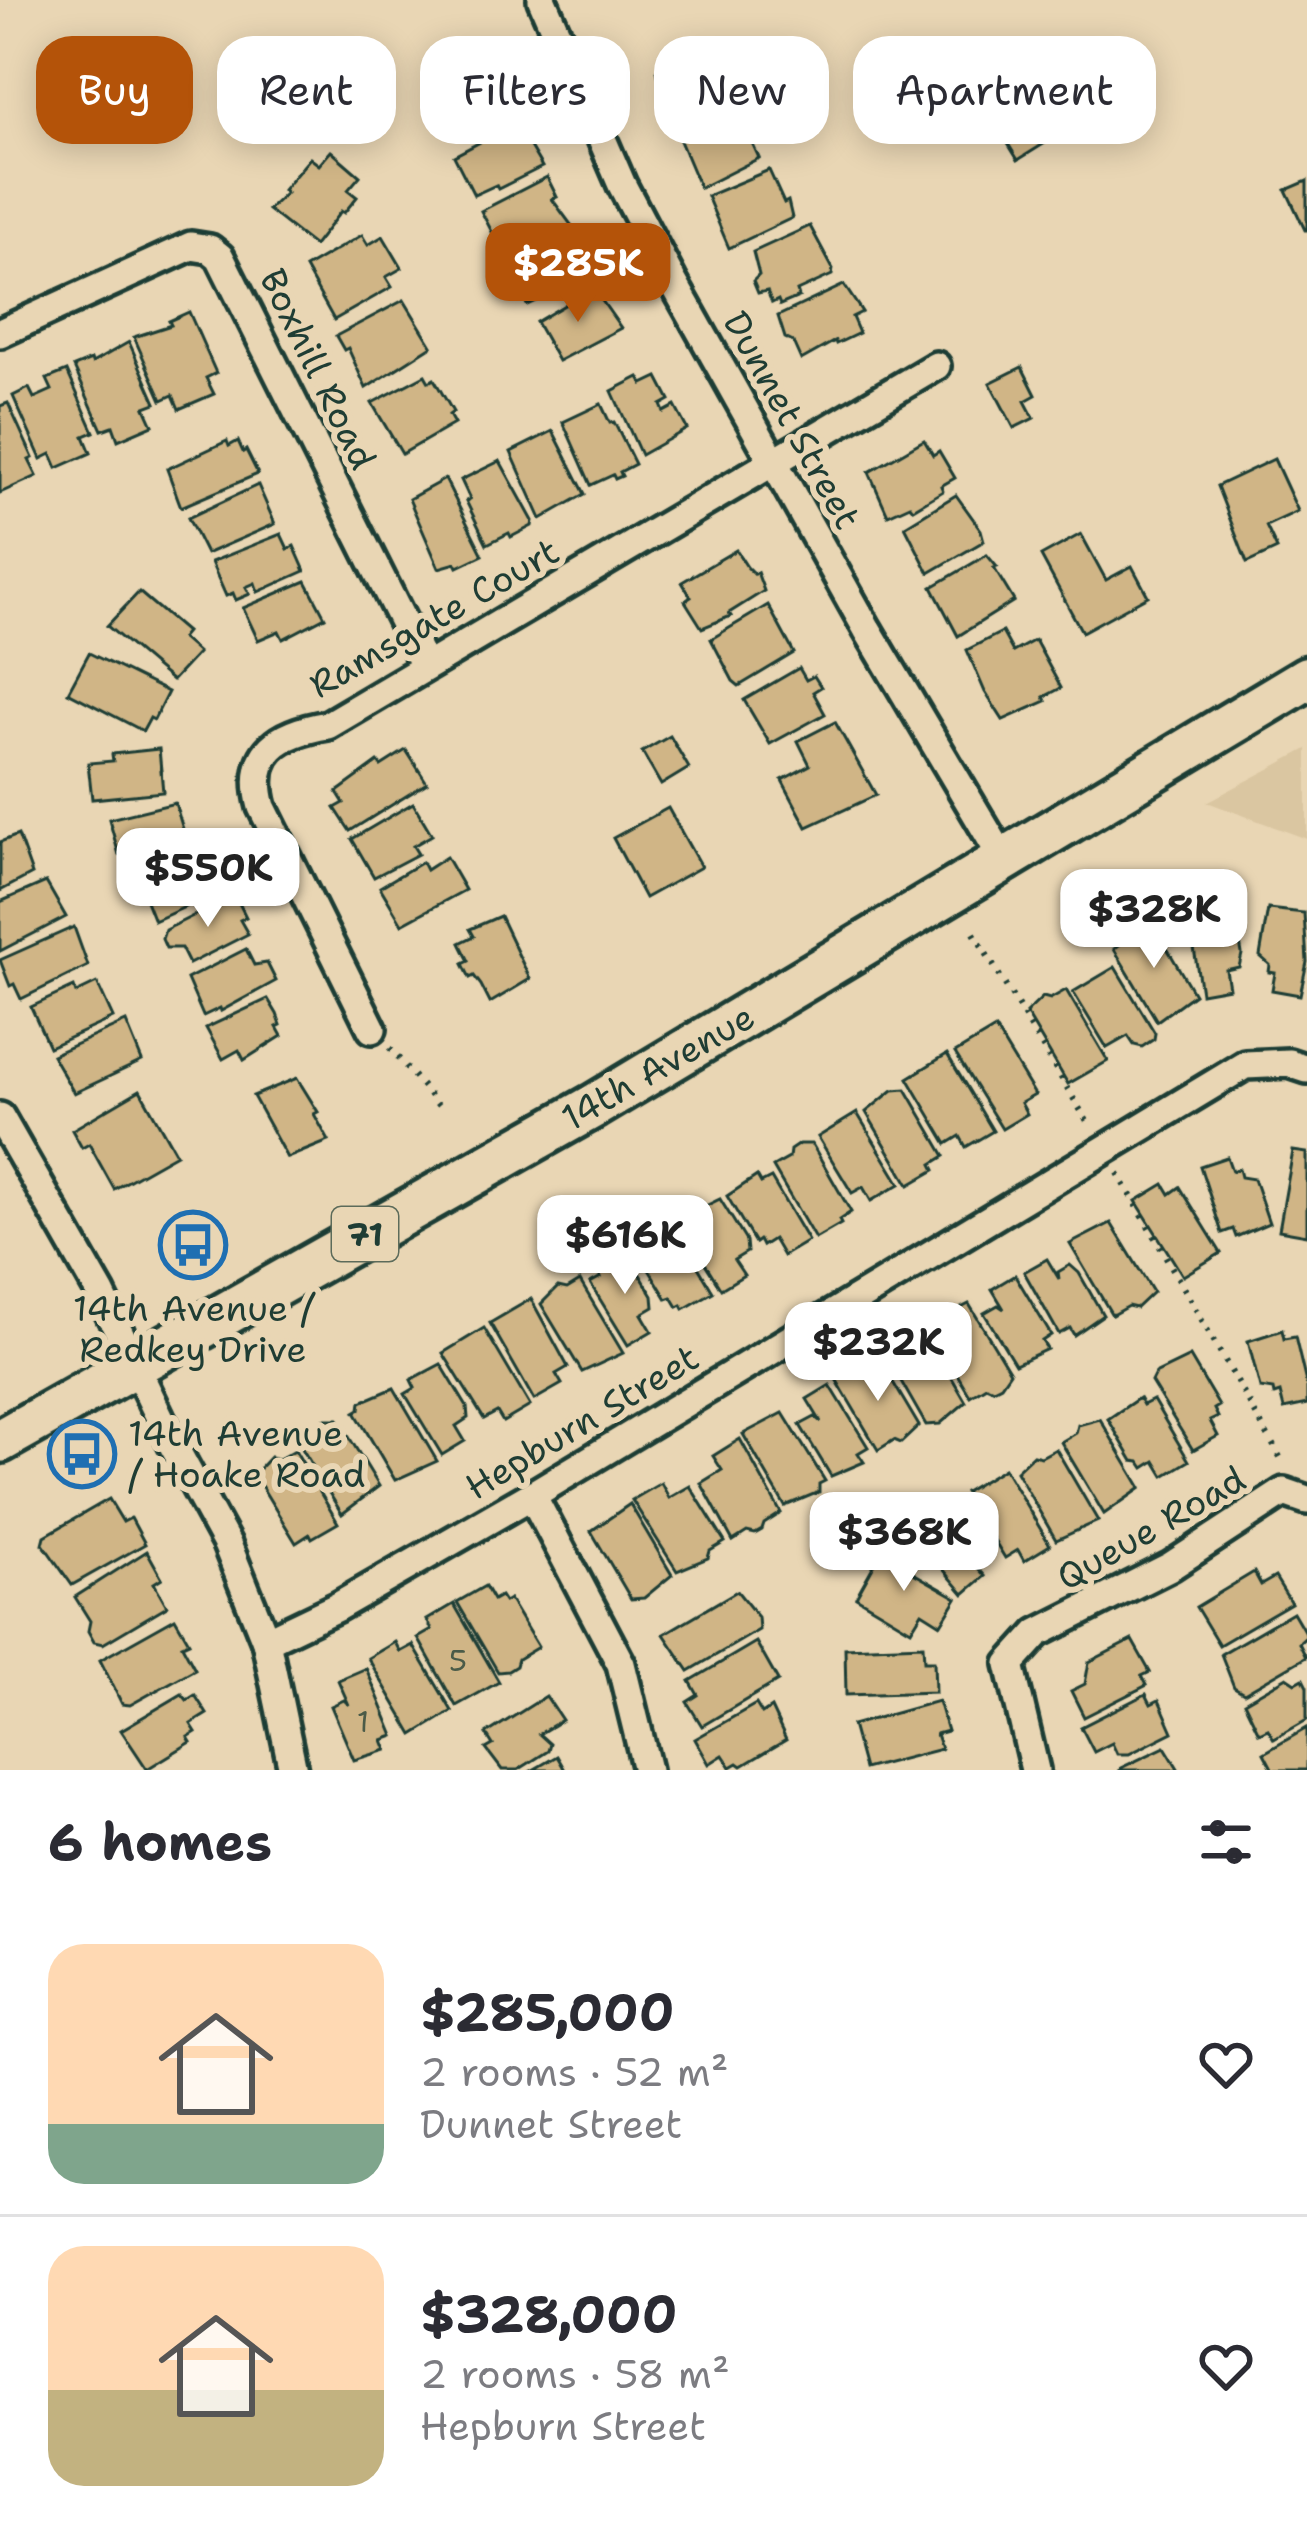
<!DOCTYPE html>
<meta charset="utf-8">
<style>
:root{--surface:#fff;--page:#f2f2f3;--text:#2b2b33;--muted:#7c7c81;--line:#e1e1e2;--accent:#b45309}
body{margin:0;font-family:"Shantell Sans",sans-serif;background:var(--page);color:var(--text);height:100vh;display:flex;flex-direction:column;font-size:45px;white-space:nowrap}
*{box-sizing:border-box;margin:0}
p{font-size:39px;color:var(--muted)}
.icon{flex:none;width:66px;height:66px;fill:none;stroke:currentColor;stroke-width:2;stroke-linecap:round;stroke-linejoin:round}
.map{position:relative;height:1770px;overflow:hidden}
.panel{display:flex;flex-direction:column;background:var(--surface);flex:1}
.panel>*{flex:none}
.hud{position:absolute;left:36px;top:36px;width:1236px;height:108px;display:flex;gap:24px}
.price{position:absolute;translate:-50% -102px;padding:0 27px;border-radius:24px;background:#fff;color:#222;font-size:39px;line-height:78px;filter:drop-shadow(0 3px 6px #0008)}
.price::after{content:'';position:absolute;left:50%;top:72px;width:36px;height:27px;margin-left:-18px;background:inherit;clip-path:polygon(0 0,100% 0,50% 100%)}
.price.active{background:var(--accent);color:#fff}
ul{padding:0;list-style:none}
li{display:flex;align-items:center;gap:36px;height:300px;padding:0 48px}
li+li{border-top:3px solid var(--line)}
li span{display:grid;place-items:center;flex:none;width:336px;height:240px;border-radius:36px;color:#555}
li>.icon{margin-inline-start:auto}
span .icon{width:144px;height:144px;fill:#fffc;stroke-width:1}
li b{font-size:51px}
h2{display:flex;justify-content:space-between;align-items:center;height:144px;padding:0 48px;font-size:51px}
.tag{padding:0 42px;border-radius:36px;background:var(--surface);box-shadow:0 6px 30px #0003;font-size:42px;line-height:108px}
.tag.active{background:var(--accent);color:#fff}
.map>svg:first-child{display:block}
.built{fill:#dac6a1}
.building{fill:#d0b586;stroke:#1f3d34;stroke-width:3}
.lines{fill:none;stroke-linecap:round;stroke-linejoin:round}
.street-casing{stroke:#1f3d34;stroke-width:36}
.primary-casing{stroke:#1f3d34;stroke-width:51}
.path{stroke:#1f3d34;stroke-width:6;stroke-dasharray:3 9;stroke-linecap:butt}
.street{stroke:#e9d6b4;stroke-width:27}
.primary{stroke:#e9d6b4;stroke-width:42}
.labels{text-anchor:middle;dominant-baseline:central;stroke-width:12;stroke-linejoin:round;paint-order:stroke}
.number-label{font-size:30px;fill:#4b5b48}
.shield{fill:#e9d6b4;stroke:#5c6b5a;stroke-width:3}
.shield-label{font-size:33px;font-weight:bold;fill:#1f3d34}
.street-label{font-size:36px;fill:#1f3d34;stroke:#e9d6b4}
.poi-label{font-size:36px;fill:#1f3d34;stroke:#e9d6b4}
</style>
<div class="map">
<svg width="1307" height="1770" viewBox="0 0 1307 1770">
<rect width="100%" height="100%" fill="#e9d6b4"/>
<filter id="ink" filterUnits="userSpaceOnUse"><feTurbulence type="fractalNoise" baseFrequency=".00833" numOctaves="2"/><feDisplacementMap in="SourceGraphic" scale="24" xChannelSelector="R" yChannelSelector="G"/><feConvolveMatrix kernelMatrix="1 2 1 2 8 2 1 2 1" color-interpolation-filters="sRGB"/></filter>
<g filter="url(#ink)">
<polygon class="built" points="1307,749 1307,839 1207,802"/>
<g class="building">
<polygon points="715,44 738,93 685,120 683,117 677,120 662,93 657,70"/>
<polygon points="1039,104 1058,135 1018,160 999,129"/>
<polygon points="737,110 759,158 700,188 678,136"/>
<polygon points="516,123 542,167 498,189 496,185 474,195 454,156"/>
<polygon points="331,151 360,176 348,190 357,197 344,213 341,211 314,246 268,210 286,193 283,190 310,158 319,165"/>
<polygon points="769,170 784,203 788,201 792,218 729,248 707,196"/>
<polygon points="547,177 557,197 552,199 572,226 524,250 519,240 501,249 481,211"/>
<polygon points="1307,181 1307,230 1305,230 1286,190"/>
<polygon points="810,226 833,269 832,275 797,291 799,297 780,305 778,300 772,303 767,291 758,293 753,281 759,275 753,252"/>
<polygon points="572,228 580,244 576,247 594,274 527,305 507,264"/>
<polygon points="362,235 368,245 383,236 402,268 386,277 392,287 334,320 305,268"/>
<polygon points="844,285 862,312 852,317 859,333 836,344 835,341 801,360 793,342 785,338 778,316"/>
<polygon points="593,288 621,328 558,361 536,322"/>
<polygon points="404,300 432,346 366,388 348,348 344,350 336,336"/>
<polygon points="189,312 216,373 206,378 214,394 179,409 173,395 162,400 134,337 171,325 169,321"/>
<polygon points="129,342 156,403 145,407 153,425 118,440 113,426 102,430 74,367 91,360 92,363"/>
<polygon points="1022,367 1036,395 1025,401 1034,418 1014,428 990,383"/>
<polygon points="67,371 94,432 84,436 91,453 57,468 51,454 41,459 13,396 29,388 34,398 52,390 47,379"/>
<polygon points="425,375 429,382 434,379 453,412 449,415 454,424 402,454 372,403"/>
<polygon points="639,377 643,384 658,377 670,400 661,405 664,412 675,406 687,429 641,455 612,391"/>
<polygon points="8,403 33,458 29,460 37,476 0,493 0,406"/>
<polygon points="601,404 610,423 614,422 635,464 620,472 622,476 615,479 613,475 591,485 563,422"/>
<polygon points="553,431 585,494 541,519 511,452"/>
<polygon points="924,440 933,455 939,451 955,478 941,486 943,491 913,509 910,505 888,515 869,472"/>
<polygon points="227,441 229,446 238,441 243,452 246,450 258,474 181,507 167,469"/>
<polygon points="1274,459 1298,511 1266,526 1277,549 1247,563 1217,486"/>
<polygon points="500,461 533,521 532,526 511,537 509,533 487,544 466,501 470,499 461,480"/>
<polygon points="445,479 483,555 458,567 456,563 439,568 409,499"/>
<polygon points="258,485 275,524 206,554 188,518"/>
<polygon points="956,495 981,530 984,541 929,573 905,526"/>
<polygon points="281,534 288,549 294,546 305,571 258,592 255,583 246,587 250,594 236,600 233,593 226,596 211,562"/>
<polygon points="1081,534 1106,580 1132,566 1148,596 1082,632 1041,556"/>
<polygon points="736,550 747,567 754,574 757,572 764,591 729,613 731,616 702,628 685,601 691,597 682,582"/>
<polygon points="987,555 997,567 994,568 1014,601 958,636 932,587"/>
<polygon points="306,581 325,617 283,639 279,631 258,640 243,608"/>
<polygon points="139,592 186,632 181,638 198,653 172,681 107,626"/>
<polygon points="768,605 794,653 739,686 733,681 711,639"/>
<polygon points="1002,632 1013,652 1035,640 1061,688 1044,697 1046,701 1003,720 985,692 967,650"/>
<polygon points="89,653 168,692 154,720 150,718 143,731 68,692"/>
<polygon points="799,668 806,680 814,676 821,687 813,692 825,714 770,744 744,700"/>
<polygon points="835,722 876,795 807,827 782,780 810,765 798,741"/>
<polygon points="670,736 689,768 661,785 642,752"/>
<polygon points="159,749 163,792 92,799 88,763 113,761 112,754"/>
<polygon points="406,750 427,783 350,831 335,808 344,803 337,792 378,762 381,766"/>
<polygon points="175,803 187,842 146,857 143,848 119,855 109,819"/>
<polygon points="413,803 432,835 413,846 418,854 374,877 352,839"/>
<polygon points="668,808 701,867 645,898 613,838"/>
<polygon points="18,835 32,874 0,891 0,842"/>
<polygon points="202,852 204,857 212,853 229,887 154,921 139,883"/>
<polygon points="446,857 465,890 402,924 380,887 422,862 426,870"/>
<polygon points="46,882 66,917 0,951 0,902"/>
<polygon points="235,895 246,917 240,920 248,934 189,964 181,948 166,948 162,939 165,930"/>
<polygon points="1219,906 1234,906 1242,954 1239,967 1226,970 1229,988 1201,993 1190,922 1202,919 1200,909"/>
<polygon points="1268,909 1304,913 1307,962 1300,995 1272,990 1275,973 1269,972 1270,965 1260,956"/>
<polygon points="500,916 530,979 490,1003 481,985 474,976 470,978 463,964 469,961 460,943 474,936 470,929"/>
<polygon points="1154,926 1194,994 1157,1021 1114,949 1140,928"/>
<polygon points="74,927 88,966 21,999 14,984 10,986 0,960"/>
<polygon points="246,949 254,965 267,963 276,981 221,1011 220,1008 203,1016 187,979"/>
<polygon points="1115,967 1155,1033 1154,1039 1142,1047 1134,1045 1128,1036 1107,1048 1073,992"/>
<polygon points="97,983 113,1018 49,1047 31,1007 74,987 76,993"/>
<polygon points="1066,990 1108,1061 1068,1084 1026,1013 1043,997 1050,999"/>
<polygon points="268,999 277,1014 281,1025 277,1027 282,1036 244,1060 239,1050 223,1059 206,1028"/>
<polygon points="126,1022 142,1061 74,1093 52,1055"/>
<polygon points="995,1029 1035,1095 1021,1103 1027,1114 1002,1129 955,1053"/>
<polygon points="947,1054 993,1131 966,1147 960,1136 947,1144 908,1078"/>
<polygon points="297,1078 318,1112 314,1114 329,1141 287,1158 253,1096"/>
<polygon points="906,1089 945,1156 932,1164 935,1170 909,1185 866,1112 893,1090"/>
<polygon points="140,1090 176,1154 114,1189 89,1144 82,1148 72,1130"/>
<polygon points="857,1113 900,1184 871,1201 863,1187 852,1193 818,1137"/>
<polygon points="799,1144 812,1144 851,1212 839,1220 841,1224 815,1239 773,1167 789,1158 790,1150"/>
<polygon points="1293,1151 1307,1153 1307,1235 1279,1230"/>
<polygon points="1227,1157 1232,1171 1239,1169 1241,1177 1254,1179 1269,1223 1236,1237 1233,1229 1222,1233 1200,1166"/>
<polygon points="757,1176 761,1183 771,1178 808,1241 783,1256 773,1239 762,1246 759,1240 755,1243 727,1196"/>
<polygon points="1164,1184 1170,1194 1180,1187 1221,1253 1183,1276 1136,1201"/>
<polygon points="720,1199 746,1241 747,1252 734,1260 744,1275 721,1289 683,1228 694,1222 689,1214"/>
<polygon points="670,1220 713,1292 684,1309 682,1305 678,1307 672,1297 667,1299 633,1243"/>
<polygon points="1111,1223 1153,1292 1136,1308 1128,1306 1112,1315 1070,1244"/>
<polygon points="627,1253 653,1296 654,1307 642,1314 652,1331 628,1345 590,1283 601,1277 596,1269"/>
<polygon points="1047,1259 1059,1279 1058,1272 1070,1265 1079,1273 1103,1315 1074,1335 1070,1328 1059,1334 1024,1272"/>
<polygon points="1015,1275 1051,1335 1042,1341 1047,1349 1015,1364 984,1313 998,1305 1004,1309 992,1289"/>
<polygon points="580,1281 623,1353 582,1372 541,1304 558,1287 567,1289"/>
<polygon points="531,1299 568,1367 556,1374 562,1384 534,1400 490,1323"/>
<polygon points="969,1304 1010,1372 1001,1385 993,1389 986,1386 970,1396 928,1325"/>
<polygon points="484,1328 530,1406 503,1422 497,1412 484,1419 443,1353"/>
<polygon points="924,1330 966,1402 940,1424 926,1425 886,1355"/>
<polygon points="1282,1330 1284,1339 1295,1337 1307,1387 1307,1404 1284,1409 1280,1393 1274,1395 1273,1390 1260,1388 1248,1341"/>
<polygon points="878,1357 919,1426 901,1443 894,1440 878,1450 836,1379"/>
<polygon points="1190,1357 1219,1406 1214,1409 1218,1417 1210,1421 1218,1436 1193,1450 1151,1382 1155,1374"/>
<polygon points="441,1364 467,1407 468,1418 456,1426 465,1441 442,1455 405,1394 415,1388 411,1380"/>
<polygon points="830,1385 868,1447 858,1453 864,1462 831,1476 800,1425 815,1417 821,1422 807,1399"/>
<polygon points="394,1388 437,1461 395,1480 355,1412 360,1409 361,1402"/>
<polygon points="1139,1398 1143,1405 1153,1400 1189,1461 1164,1476 1155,1461 1144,1468 1140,1462 1133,1461 1108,1419"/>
<polygon points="783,1413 825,1481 819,1484 819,1492 785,1506 743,1434"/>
<polygon points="325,1419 338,1419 379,1486 342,1514 298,1442 314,1432 316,1424"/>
<polygon points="1100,1419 1141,1488 1104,1514 1061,1442 1076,1433 1078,1425"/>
<polygon points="740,1439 781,1513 764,1524 762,1530 755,1534 747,1532 733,1541 701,1483 722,1470 713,1456"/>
<polygon points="1056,1449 1098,1521 1056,1540 1016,1471 1033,1455 1041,1457"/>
<polygon points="295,1450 338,1523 312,1538 310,1534 296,1543 254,1474 270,1457 279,1459"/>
<polygon points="1004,1468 1050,1545 1024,1561 1018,1550 1005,1558 965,1492"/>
<polygon points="661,1483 669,1498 690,1486 725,1542 710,1551 708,1558 677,1571 632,1500"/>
<polygon points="109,1499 123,1522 131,1518 145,1544 72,1585 43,1544 45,1536"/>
<polygon points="949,1502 981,1541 978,1544 983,1550 971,1560 985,1576 964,1594 916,1537 926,1530 919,1522"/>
<polygon points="630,1504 672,1575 644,1598 631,1599 591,1531"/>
<polygon points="147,1551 162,1578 154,1583 167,1606 103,1644 94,1642 88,1631 90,1621 75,1597"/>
<polygon points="880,1554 957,1598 941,1624 922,1612 911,1630 856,1597"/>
<polygon points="1254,1572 1261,1585 1275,1577 1291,1603 1219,1645 1196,1607"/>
<polygon points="485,1586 493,1600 500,1596 504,1602 509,1599 538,1647 518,1659 516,1666 508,1671 498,1672 457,1602"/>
<polygon points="737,1591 758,1617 759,1630 689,1671 664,1634"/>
<polygon points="454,1604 499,1682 456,1706 418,1638 432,1630 427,1620"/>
<polygon points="1293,1612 1307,1636 1299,1643 1306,1657 1244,1693 1234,1687 1221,1654"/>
<polygon points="175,1618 189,1642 182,1645 195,1669 130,1705 122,1704 100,1660"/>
<polygon points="1132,1640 1150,1672 1142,1676 1147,1685 1084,1717 1071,1691 1085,1684 1089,1662"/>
<polygon points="395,1642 400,1652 413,1645 452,1711 413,1735 368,1658"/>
<polygon points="756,1642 778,1681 702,1726 687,1702 698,1695 690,1681"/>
<polygon points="923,1645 924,1661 934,1661 935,1692 846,1695 845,1648"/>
<polygon points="366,1668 394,1736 383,1740 387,1750 354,1760 331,1706 344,1700 349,1705 338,1680"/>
<polygon points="1287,1677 1296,1683 1303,1679 1307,1687 1307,1720 1274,1739 1268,1729 1259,1733 1244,1702"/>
<polygon points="182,1694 187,1700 195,1695 207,1714 191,1724 196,1732 188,1737 191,1742 147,1769 121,1730"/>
<polygon points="1146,1694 1151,1704 1159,1700 1173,1732 1129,1754 1117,1754 1112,1743 1094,1752 1081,1727"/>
<polygon points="546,1696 562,1720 539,1734 550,1744 548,1751 518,1770 502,1770 486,1749 493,1745 486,1734"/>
<polygon points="938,1701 947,1731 936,1734 941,1749 864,1769 852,1725"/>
<polygon points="756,1704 762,1714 771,1708 786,1740 742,1766 738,1763 731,1767 723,1755 709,1764 695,1739"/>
<polygon points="1307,1728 1307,1770 1273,1770 1264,1753"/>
<polygon points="1165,1747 1179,1770 1120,1770 1121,1768"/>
<polygon points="557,1756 565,1770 533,1770"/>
</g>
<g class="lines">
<defs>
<g id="street">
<polyline points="542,0 622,185 672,280 867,629 1005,862"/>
<polyline points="0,333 191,246 210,249 220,257 425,666"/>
<path d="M 372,1029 L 262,807 C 247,751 279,733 328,725 L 936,366"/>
<polyline points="0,1117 101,1294 173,1445 227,1544 266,1641 293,1770"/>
<polyline points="532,1495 621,1664 647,1770"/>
<polyline points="266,1641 337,1607 532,1495 1245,1065 1289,1063 1307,1069"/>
<polyline points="1035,1770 1010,1664 1038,1633 1171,1566 1284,1492 1307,1500"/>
</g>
<polyline id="primary" points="0,1441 594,1106 1307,678"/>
</defs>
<use href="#street" class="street-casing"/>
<use href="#primary" class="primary-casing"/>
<g class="path">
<polyline points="974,933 1090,1126"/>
<polyline points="390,1048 438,1105"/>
<polyline points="1118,1173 1284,1464"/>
</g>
<use href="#street" class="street"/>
<use href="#primary" class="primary"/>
</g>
</g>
<defs>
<symbol id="bus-ring" viewBox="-11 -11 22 22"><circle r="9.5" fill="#e9d6b4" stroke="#1f6fb2" stroke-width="1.5"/><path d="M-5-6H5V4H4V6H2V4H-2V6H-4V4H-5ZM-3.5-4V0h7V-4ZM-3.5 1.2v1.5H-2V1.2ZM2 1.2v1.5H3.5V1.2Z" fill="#1f6fb2"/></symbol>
</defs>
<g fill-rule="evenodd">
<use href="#bus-ring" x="155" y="1207" width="76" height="76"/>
<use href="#bus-ring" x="44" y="1416" width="76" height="76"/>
</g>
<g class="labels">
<g class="number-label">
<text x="458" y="1660">5</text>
<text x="363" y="1721">1</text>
</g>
<rect class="shield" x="332" y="1207" width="66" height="54" rx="9"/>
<g class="shield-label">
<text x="365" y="1234">71</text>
</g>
<g class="street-label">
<text transform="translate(318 369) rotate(64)">Boxhill Road</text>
<text transform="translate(792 420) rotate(61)">Dunnet Street</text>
<text transform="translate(434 618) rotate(-30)">Ramsgate Court</text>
<text transform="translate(658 1067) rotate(-30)">14th Avenue</text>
<text transform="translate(582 1422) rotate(-31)">Hepburn Street</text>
<text transform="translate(1151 1528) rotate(-30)">Queue Road</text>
</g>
<g class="poi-label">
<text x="193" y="1308">14th Avenue /<tspan x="193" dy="41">Redkey Drive</tspan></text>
<text x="128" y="1433" text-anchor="start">14th Avenue<tspan x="128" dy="41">/ Hoake Road</tspan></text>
</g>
</g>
</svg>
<b class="price active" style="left:578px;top:325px">$285K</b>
<b class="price" style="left:208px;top:930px">$550K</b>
<b class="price" style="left:1154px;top:971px">$328K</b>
<b class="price" style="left:625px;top:1297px">$616K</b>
<b class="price" style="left:878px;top:1404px">$232K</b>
<b class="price" style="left:904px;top:1594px">$368K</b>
<div class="hud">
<a class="tag active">Buy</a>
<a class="tag">Rent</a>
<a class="tag">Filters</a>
<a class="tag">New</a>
<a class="tag">Apartment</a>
</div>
</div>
<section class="panel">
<h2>6 homes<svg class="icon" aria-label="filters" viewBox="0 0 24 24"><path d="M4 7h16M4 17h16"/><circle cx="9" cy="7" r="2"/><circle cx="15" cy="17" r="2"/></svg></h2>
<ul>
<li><span style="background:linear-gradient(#ffd9b3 75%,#7fa58c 0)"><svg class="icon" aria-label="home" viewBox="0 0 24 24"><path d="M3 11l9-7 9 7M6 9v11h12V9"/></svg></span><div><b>$285,000</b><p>2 rooms · 52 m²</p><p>Dunnet Street</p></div><svg class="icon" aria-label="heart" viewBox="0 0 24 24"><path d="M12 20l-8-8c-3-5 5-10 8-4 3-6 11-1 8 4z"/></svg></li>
<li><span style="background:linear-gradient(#ffd9b3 60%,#c2b280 0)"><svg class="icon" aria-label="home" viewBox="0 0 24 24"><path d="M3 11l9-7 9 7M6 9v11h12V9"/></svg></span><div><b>$328,000</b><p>2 rooms · 58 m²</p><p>Hepburn Street</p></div><svg class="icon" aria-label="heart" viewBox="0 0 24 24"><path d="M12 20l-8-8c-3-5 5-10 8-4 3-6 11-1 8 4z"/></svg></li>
</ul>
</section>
